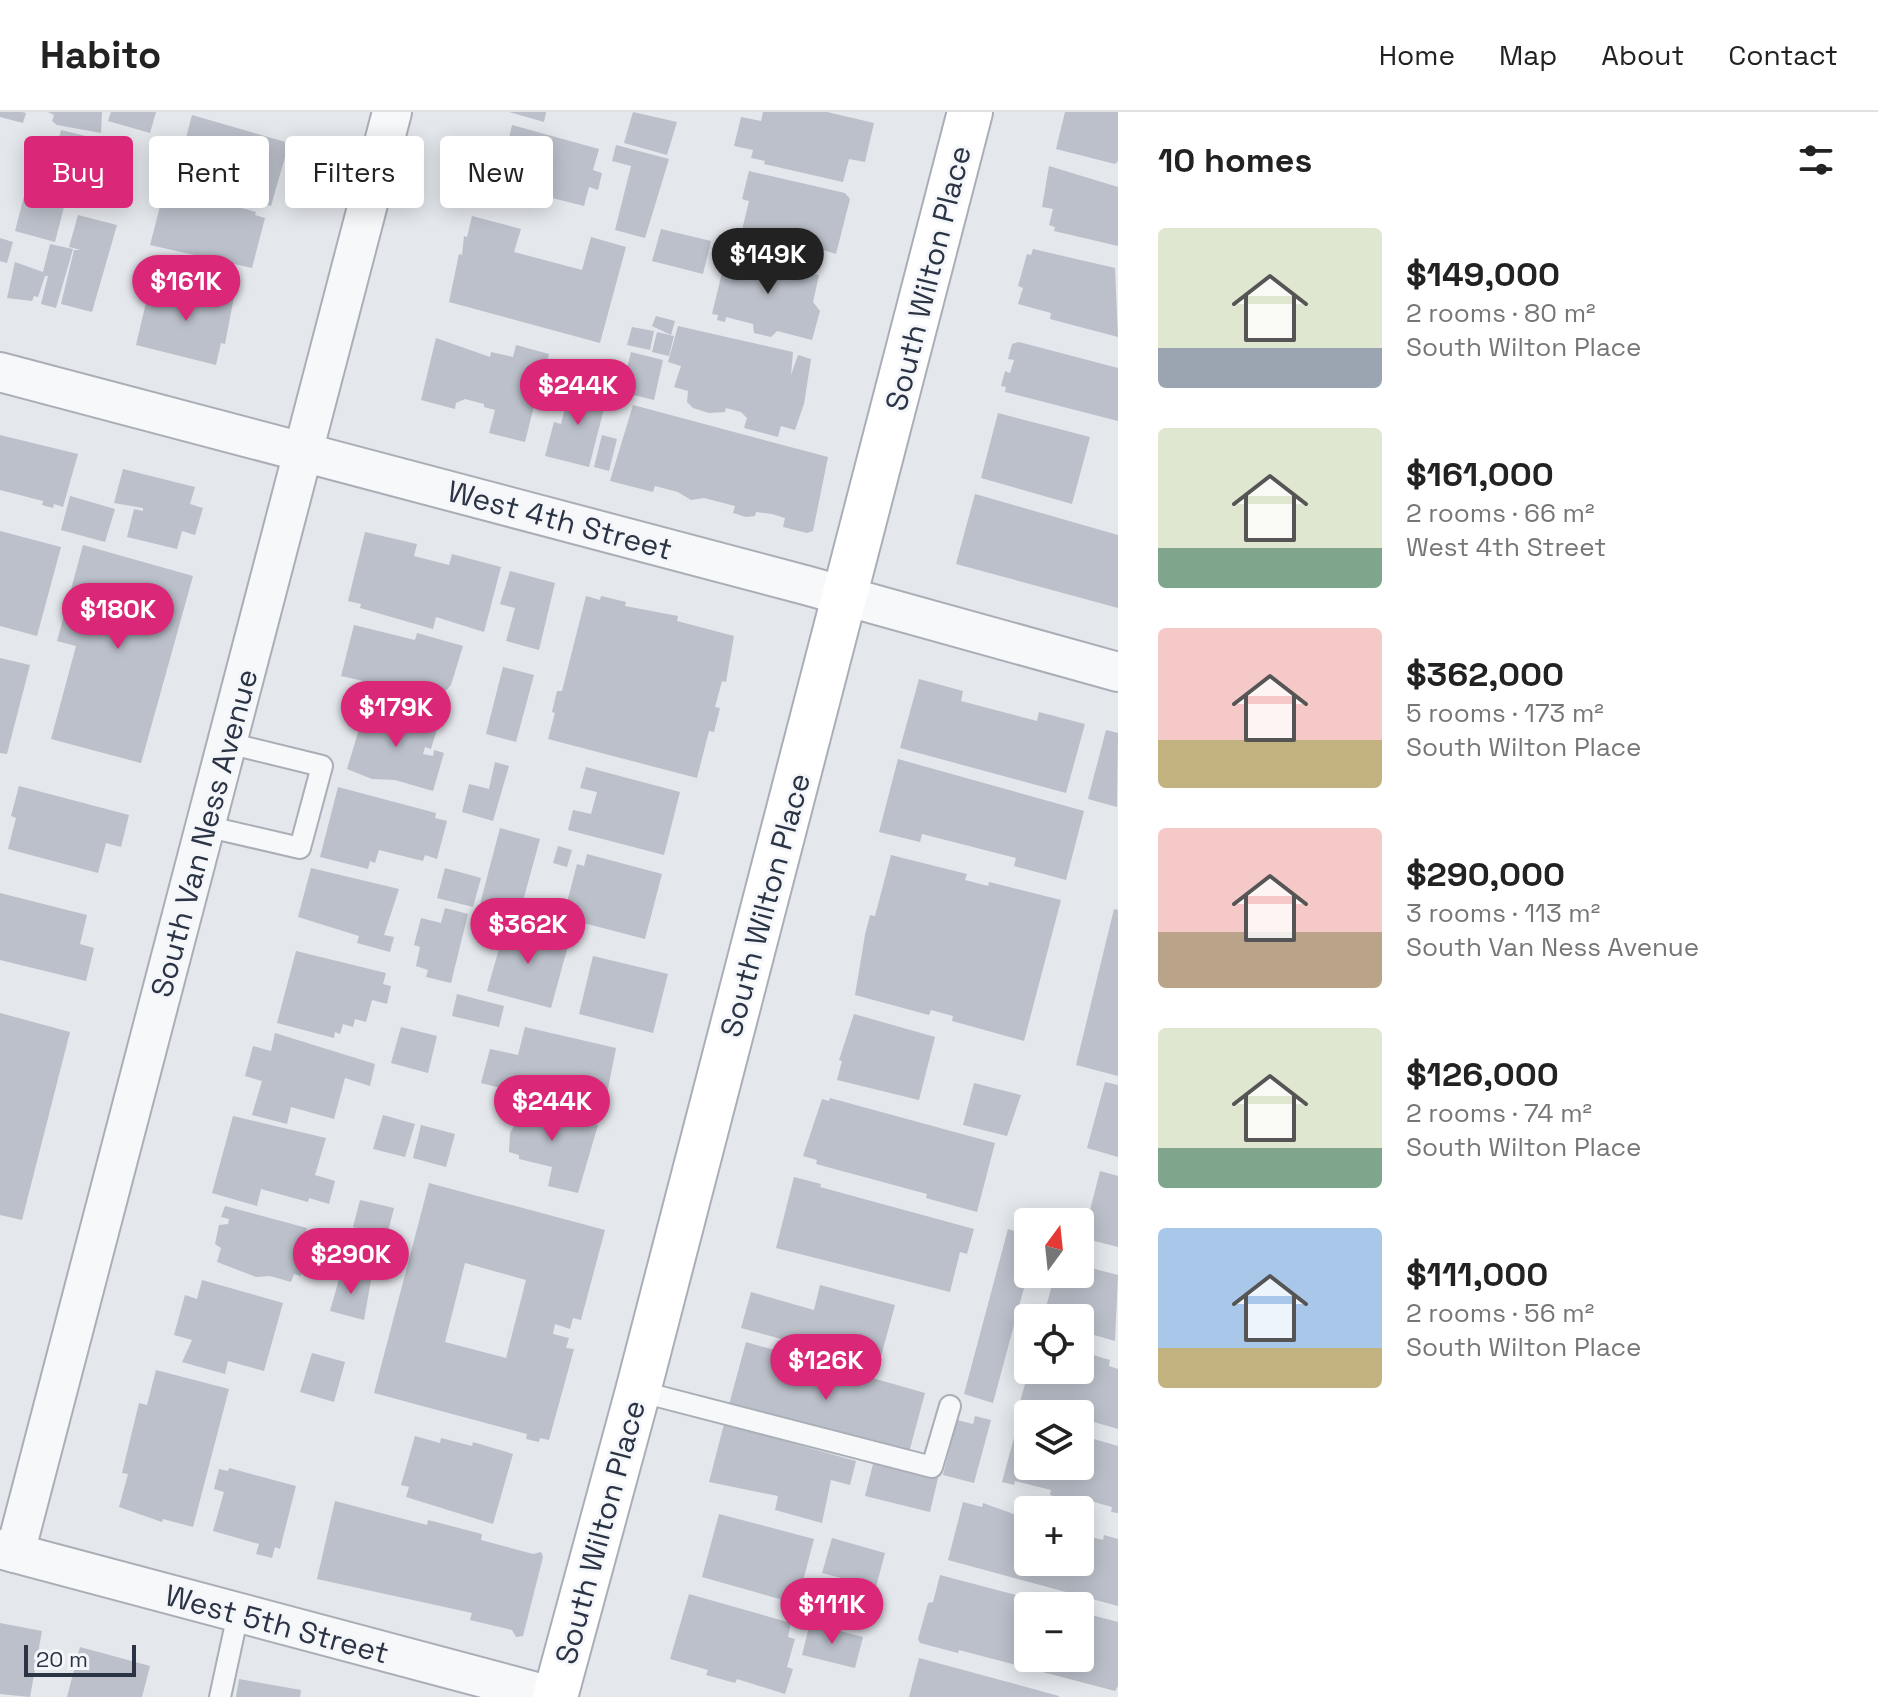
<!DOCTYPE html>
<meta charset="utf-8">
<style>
:root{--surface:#fff;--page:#f2f2f2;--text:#222;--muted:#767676;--line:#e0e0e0;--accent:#db2777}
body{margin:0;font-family:"Space Grotesk",sans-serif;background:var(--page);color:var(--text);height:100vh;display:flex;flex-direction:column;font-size:30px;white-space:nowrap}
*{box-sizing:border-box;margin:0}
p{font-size:26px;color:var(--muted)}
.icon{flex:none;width:44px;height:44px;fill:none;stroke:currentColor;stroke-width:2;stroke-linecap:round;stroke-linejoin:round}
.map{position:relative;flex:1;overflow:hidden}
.details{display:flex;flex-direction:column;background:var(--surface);width:760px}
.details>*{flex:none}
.guide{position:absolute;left:24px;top:24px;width:760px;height:72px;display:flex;gap:16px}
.needle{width:52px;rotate:15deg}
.buttons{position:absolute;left:1014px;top:1096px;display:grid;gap:16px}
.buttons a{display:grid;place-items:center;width:80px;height:80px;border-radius:8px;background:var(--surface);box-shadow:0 4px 20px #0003;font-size:40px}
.scale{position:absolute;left:24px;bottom:20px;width:112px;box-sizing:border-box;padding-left:8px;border:4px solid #2b3445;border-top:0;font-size:22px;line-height:28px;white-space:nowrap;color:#2b3445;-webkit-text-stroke:6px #f4f6f9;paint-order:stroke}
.price{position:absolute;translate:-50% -68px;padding:0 18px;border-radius:28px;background:var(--accent);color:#fff;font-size:26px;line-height:52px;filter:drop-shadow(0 2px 4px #0008)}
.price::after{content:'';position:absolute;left:50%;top:48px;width:24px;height:18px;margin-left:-12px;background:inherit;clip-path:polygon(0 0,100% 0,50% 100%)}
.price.current{background:#222;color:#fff}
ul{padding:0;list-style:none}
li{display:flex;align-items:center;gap:24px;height:200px;padding:0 40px}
li span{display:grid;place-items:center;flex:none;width:224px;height:160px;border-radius:8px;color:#555}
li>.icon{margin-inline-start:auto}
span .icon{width:96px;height:96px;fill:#fffc;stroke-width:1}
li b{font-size:34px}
h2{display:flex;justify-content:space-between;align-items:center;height:96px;padding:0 40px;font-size:34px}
.chip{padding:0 28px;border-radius:8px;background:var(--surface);box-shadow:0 4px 20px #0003;font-size:28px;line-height:72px}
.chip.current{background:var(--accent);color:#fff}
header{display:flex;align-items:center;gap:48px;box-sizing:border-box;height:112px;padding:0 40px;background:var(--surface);border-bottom:2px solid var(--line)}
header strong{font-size:38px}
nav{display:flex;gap:44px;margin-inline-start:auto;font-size:28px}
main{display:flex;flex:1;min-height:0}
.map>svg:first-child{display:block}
.building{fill:#bbc0ca;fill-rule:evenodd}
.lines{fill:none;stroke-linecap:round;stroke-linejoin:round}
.lane-casing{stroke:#a9aeb7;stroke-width:24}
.street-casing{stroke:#a9aeb7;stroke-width:42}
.secondary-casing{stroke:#a9aeb7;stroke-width:48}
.lane{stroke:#f7f8fa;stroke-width:20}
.street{stroke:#f7f8fa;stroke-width:38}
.secondary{stroke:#fff;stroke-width:44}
.labels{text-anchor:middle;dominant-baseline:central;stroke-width:6;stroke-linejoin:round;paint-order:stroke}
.street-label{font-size:30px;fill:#2b3445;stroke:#f4f6f9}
</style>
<header>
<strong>Habito</strong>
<nav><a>Home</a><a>Map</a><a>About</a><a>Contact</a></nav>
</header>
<main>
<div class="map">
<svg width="1118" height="1585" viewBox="0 0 1118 1585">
<rect width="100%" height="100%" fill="#e4e7ec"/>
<g class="building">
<polygon points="0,0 22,0 26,1 23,11 0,5"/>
<polygon points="48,0 102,0 101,21 57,13 52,9 54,3"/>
<polygon points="111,0 156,0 150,21 108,9"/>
<polygon points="509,0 546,0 544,10"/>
<polygon points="633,0 677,10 667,43 624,31"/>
<polygon points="763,0 827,0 874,11 865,50 849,47 843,70 764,52 765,49 751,46 753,38 734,34 741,5 761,9"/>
<polygon points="1065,0 1118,0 1118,49 1115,52 1056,37"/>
<polygon points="192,3 289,31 271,94 171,65 177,44 181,45"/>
<polygon points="512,13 599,37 593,58 602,61 598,78 589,75 584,94 520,78 516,94 493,88 503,50 497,49 501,33 507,35"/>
<polygon points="61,18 98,27 92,51 55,42"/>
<polygon points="616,33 669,47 645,126 615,118 631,54 612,49"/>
<polygon points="1049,54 1118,75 1118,134 1054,119 1055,115 1049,113 1053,97 1042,95"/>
<polygon points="749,59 845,81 850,87 836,142 777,123 774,131 741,122 749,89 742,87"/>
<polygon points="165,75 256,100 255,103 265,106 252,156 150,133"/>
<polygon points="24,84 64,95 55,130 15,119"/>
<polygon points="78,103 117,113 92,200 61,192 74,138 81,138 69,135"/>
<polygon points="472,104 521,117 514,140 582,158 591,125 626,135 600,231 449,190 459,142 462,143 464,124 467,125"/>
<polygon points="661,117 711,129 703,162 652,149"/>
<polygon points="0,126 13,130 7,151 0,149"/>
<polygon points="50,132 73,137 56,196 41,192 48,164 45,164 38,185 34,184 32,189 7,186 15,150 43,160"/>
<polygon points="1033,137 1115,156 1118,225 1050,207 1051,201 1018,192 1023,176 1018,174 1027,142 1031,143"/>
<polygon points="727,140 769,151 771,146 793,151 791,156 819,163 813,190 820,199 812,228 777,219 771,225 754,221 753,212 726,205 725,210 717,208 718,203 712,202"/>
<polygon points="169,169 234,185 225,232 221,231 216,253 136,233 148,182 164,185"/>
<polygon points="656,204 675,209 671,223 652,214"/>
<polygon points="678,214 793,240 791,263 798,243 811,247 804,292 795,318 781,314 778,325 744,316 747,306 741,300 726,296 725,300 709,301 693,296 687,290 688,279 674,275 681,254 668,250"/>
<polygon points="632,215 654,219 650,238 627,233"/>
<polygon points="657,220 674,224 669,244 652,240"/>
<polygon points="436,226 490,245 491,240 513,245 516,233 549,242 538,283 543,285 541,292 535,290 525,330 489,321 495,298 484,295 484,292 465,287 456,291 455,297 421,288"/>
<polygon points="1019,230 1118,256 1118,309 1005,280 1006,275 1001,274 1005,259 1010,261 1014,248 1008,247 1012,232"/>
<polygon points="631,240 663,248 654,288 621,280"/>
<polygon points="571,272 608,281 589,355 545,344 554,310 561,312"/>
<polygon points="633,293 828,345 813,419 807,421 783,415 785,406 772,402 756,400 755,404 746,405 733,401 735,394 704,386 691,388 678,380 655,374 653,380 610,369"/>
<polygon points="998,301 1090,325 1072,392 981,366"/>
<polygon points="0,323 78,342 63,395 54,392 53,396 42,393 43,389 0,378"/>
<polygon points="602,323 617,327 609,359 594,355"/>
<polygon points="123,357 195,375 190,392 203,396 195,423 182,419 177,437 127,425 134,397 143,399 143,396 114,391"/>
<polygon points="975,382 1118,423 1118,496 956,452"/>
<polygon points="70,384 115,397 105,430 61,418"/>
<polygon points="0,419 61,435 37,524 0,514"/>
<polygon points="365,420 417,432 414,444 449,453 452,442 501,455 484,520 436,505 433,517 360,496 361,492 348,489"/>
<polygon points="83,433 193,464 141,651 51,627 76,534 57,529"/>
<polygon points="510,459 555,471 539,538 506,529 515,496 500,492"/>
<polygon points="586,484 600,488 601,484 626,490 625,494 678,504 677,509 734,524 726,570 722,569 715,595 720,596 714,620 709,619 697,666 548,627 555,601 552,600 557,579 562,579"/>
<polygon points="354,513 415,528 417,521 463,534 451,573 439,586 341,564"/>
<polygon points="0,546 30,553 7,642 0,641"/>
<polygon points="503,555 534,563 516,630 486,622"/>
<polygon points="919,567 963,579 961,589 1037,609 1039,600 1085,612 1066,681 900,636"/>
<polygon points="366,594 432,611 431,615 437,617 431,637 425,635 423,642 433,644 434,638 444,641 433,679 395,668 372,667 347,657"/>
<polygon points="1106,618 1118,621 1117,695 1088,687"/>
<polygon points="898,647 1084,699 1066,768 1014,754 1016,746 922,722 920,730 879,720"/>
<polygon points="495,650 509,654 493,709 462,700 469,672 489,677"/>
<polygon points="586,655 680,680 664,743 568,718 573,698 591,702 597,680 580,676"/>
<polygon points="19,674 129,703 121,735 106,731 98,761 8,737 16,706 11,704"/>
<polygon points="338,675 436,701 435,706 447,709 437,747 425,743 423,749 379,738 375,751 370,749 368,757 320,745"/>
<polygon points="500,716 540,727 518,807 479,796"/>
<polygon points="558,734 572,738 567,755 553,751"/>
<polygon points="587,742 662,762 645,827 572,808 575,796 566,794 577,752 584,754"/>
<polygon points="891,743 967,762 965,768 988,774 989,770 1061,788 1024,929 952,909 953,904 931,898 929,903 855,883 865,823 870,803 875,804"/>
<polygon points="311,756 399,777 384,823 394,825 390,840 357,831 359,824 298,805"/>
<polygon points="445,756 481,766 473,795 437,786"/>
<polygon points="0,781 87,803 80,832 94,836 86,869 0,848"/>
<polygon points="445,796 468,802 451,871 426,865 428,858 416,854 420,835 414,833 421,806 441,811"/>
<polygon points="1114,797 1118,798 1118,964 1076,953"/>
<polygon points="506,812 569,830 551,896 487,879"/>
<polygon points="296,839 386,861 383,872 391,874 387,892 372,888 366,910 355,907 353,915 343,912 340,922 335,920 334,926 277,911"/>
<polygon points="593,844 668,862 653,921 579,902"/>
<polygon points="457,882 504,894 499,915 452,904"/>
<polygon points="0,901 70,920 22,1108 0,1103"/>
<polygon points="854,902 935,925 919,988 837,968 842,949 839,948"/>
<polygon points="401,915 437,924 428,961 391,951"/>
<polygon points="525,915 616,936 607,982 604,981 600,997 570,989 569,994 481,971 490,937 518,943"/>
<polygon points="275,921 375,952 370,974 345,966 334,1007 291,995 287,1012 252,1003 262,969 245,964 253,934 271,939"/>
<polygon points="1105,970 1118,973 1118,1045 1087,1036"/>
<polygon points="974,971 1021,983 1007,1024 963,1013"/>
<polygon points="830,986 995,1031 977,1100 926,1086 927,1082 816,1052 817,1048 803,1044 822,987 829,989"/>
<polygon points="507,987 598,1013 578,1081 548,1074 552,1055 519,1047 519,1043 509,1040 510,1021 518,1007 503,1003"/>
<polygon points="383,1003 415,1012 405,1045 373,1037"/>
<polygon points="233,1004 326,1026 315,1063 335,1069 329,1092 309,1086 308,1090 261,1077 257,1094 212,1081"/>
<polygon points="421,1013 455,1022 446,1055 413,1046"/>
<polygon points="1100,1059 1118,1064 1118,1135 1083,1126"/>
<polygon points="794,1065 821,1072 820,1075 974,1117 967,1142 960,1140 950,1180 776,1136"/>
<path d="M 429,1071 L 605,1118 L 581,1208 L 573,1206 L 570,1217 L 555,1212 L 553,1222 L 569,1226 L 566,1236 L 574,1237 L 549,1328 L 540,1326 L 539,1330 L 526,1327 L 527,1322 L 374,1281 ZM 465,1151 L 526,1168 L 506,1246 L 445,1230 Z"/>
<polygon points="360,1088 394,1096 387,1124 353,1115"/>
<polygon points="225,1094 307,1116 304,1127 311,1129 301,1164 294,1162 291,1170 270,1164 256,1165 217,1150 221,1136 215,1132 219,1113 228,1112 229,1107 221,1105"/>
<polygon points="1008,1117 1028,1123 1028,1161 993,1291 964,1282"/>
<polygon points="1080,1153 1118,1163 1115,1229 1080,1219 1080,1206 1043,1206 1055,1162 1080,1162"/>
<polygon points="341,1160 371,1168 364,1208 330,1199"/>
<polygon points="202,1168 283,1191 264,1259 228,1249 225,1262 182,1250 192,1228 174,1223 185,1183 197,1187"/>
<polygon points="820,1173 895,1193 880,1248 855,1245 856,1241 815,1230 814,1236 741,1216 751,1180 814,1198"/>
<polygon points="746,1230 925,1281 907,1348 727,1300"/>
<polygon points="1080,1239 1110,1248 1109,1254 1118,1257 1118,1317 1080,1306 1080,1302 1063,1302 1020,1290 1029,1258 1080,1258"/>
<polygon points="312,1241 345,1250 334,1290 300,1280"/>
<polygon points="156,1258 229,1277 193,1415 163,1407 162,1410 119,1395 128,1362 122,1361 139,1291 147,1293"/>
<polygon points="975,1304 991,1308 974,1371 943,1363 957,1308 973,1312"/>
<polygon points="1019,1307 1028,1309 1028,1354 1080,1354 1080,1323 1118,1334 1118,1401 1111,1400 1112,1395 1076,1385 1075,1390 1050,1383 1051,1378 1015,1369 1014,1373 1002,1370"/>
<polygon points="724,1312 856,1349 850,1373 831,1368 822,1411 775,1398 778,1384 709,1370"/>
<polygon points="415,1324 440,1331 441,1326 472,1334 473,1330 513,1342 493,1412 406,1385 409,1375 401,1373"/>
<polygon points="874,1348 938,1366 930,1400 865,1384"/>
<polygon points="229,1356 296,1374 280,1437 275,1435 272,1446 256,1442 259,1432 213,1419 224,1380 214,1377 219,1357 228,1359"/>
<polygon points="335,1389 427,1413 428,1408 482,1422 481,1428 533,1442 541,1440 543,1445 523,1524 516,1525 512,1518 470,1508 472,1501 317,1467"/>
<polygon points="963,1390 982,1395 983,1391 1028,1407 1028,1450 1080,1450 1080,1422 1103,1428 1104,1423 1118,1427 1118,1494 948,1448"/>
<polygon points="719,1402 814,1427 797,1492 702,1465"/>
<polygon points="832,1426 885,1441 876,1475 822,1461"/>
<polygon points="940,1463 1020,1484 1018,1493 1028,1495 1028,1546 1080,1546 1080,1500 1118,1510 1118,1574 1115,1579 959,1538 958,1541 920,1531 918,1527 928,1491 933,1490"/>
<polygon points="689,1482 791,1511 788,1525 795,1527 787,1555 793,1557 785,1582 737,1567 735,1571 706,1563 708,1558 670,1547"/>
<polygon points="0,1511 42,1519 30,1585 0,1582"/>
<polygon points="810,1511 863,1525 855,1556 802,1543"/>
<polygon points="80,1535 150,1554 142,1585 67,1585"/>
<polygon points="919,1546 1059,1584 1059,1585 909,1585"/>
<polygon points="239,1567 301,1578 300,1585 236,1585"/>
</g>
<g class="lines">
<defs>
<g id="lane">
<polyline points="205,714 300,736 322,654 228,631"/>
<polyline points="638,1279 932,1355 950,1294"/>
<polyline points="220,1585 238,1502"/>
</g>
<g id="street">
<polyline points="0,260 805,473 1118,560"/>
<polyline points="0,1437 555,1585"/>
<polyline points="15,1441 392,0"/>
</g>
<polyline id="secondary" points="555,1585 638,1279 970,0"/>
</defs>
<use href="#lane" class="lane-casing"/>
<use href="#street" class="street-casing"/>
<use href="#secondary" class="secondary-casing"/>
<use href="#lane" class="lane"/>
<use href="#street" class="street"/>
<use href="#secondary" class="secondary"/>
</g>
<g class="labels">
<g class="street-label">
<text transform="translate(928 166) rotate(-76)">South Wilton Place</text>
<text transform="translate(560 408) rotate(15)">West 4th Street</text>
<text transform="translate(204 721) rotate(-75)">South Van Ness Avenue</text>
<text transform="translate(765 793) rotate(-75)">South Wilton Place</text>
<text transform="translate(600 1420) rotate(-75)">South Wilton Place</text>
<text transform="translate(277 1512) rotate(15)">West 5th Street</text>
</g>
</g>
</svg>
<div class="buttons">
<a><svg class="needle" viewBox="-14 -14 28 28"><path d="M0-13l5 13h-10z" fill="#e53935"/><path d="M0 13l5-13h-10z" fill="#767676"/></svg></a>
<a><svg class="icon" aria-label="locate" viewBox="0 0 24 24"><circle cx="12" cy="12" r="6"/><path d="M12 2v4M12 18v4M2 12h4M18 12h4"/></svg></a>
<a><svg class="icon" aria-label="layers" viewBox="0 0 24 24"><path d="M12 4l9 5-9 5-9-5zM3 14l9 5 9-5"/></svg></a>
<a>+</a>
<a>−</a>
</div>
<div class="scale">20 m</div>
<b class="price current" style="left:768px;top:184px">$149K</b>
<b class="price" style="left:186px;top:211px">$161K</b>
<b class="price" style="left:578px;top:315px">$244K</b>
<b class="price" style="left:118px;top:539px">$180K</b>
<b class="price" style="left:396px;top:637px">$179K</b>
<b class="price" style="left:528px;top:854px">$362K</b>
<b class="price" style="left:552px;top:1031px">$244K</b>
<b class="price" style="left:351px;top:1184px">$290K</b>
<b class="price" style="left:826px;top:1290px">$126K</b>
<b class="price" style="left:832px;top:1534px">$111K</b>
<div class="guide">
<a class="chip current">Buy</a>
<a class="chip">Rent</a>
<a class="chip">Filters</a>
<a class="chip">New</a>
</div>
</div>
<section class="details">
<h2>10 homes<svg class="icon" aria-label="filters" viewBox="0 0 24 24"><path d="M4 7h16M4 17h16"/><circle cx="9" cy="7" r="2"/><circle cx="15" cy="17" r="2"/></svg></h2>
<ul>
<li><span style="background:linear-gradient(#dfe7d0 75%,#9aa5b1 0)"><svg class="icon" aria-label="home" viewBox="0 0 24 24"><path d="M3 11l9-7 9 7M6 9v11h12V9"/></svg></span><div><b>$149,000</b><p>2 rooms · 80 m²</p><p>South Wilton Place</p></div></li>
<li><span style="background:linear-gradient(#dfe7d0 75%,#7fa58c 0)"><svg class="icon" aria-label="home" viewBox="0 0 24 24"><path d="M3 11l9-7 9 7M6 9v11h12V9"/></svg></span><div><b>$161,000</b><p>2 rooms · 66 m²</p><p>West 4th Street</p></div></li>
<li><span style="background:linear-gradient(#f6c9c9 70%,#c2b280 0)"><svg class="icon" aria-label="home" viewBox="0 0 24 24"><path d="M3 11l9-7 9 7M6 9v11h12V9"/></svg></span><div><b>$362,000</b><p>5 rooms · 173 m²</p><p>South Wilton Place</p></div></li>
<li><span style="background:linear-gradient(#f6c9c9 65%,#b9a48a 0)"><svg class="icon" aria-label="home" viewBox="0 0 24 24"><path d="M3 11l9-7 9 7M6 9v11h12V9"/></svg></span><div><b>$290,000</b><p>3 rooms · 113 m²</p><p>South Van Ness Avenue</p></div></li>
<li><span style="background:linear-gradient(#dfe7d0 75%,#7fa58c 0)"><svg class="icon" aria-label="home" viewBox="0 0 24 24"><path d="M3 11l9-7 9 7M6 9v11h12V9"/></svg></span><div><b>$126,000</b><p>2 rooms · 74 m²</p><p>South Wilton Place</p></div></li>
<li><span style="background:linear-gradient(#a9c7e8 75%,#c2b280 0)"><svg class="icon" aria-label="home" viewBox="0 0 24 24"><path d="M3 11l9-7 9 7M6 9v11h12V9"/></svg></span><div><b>$111,000</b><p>2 rooms · 56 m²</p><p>South Wilton Place</p></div></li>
</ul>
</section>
</main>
